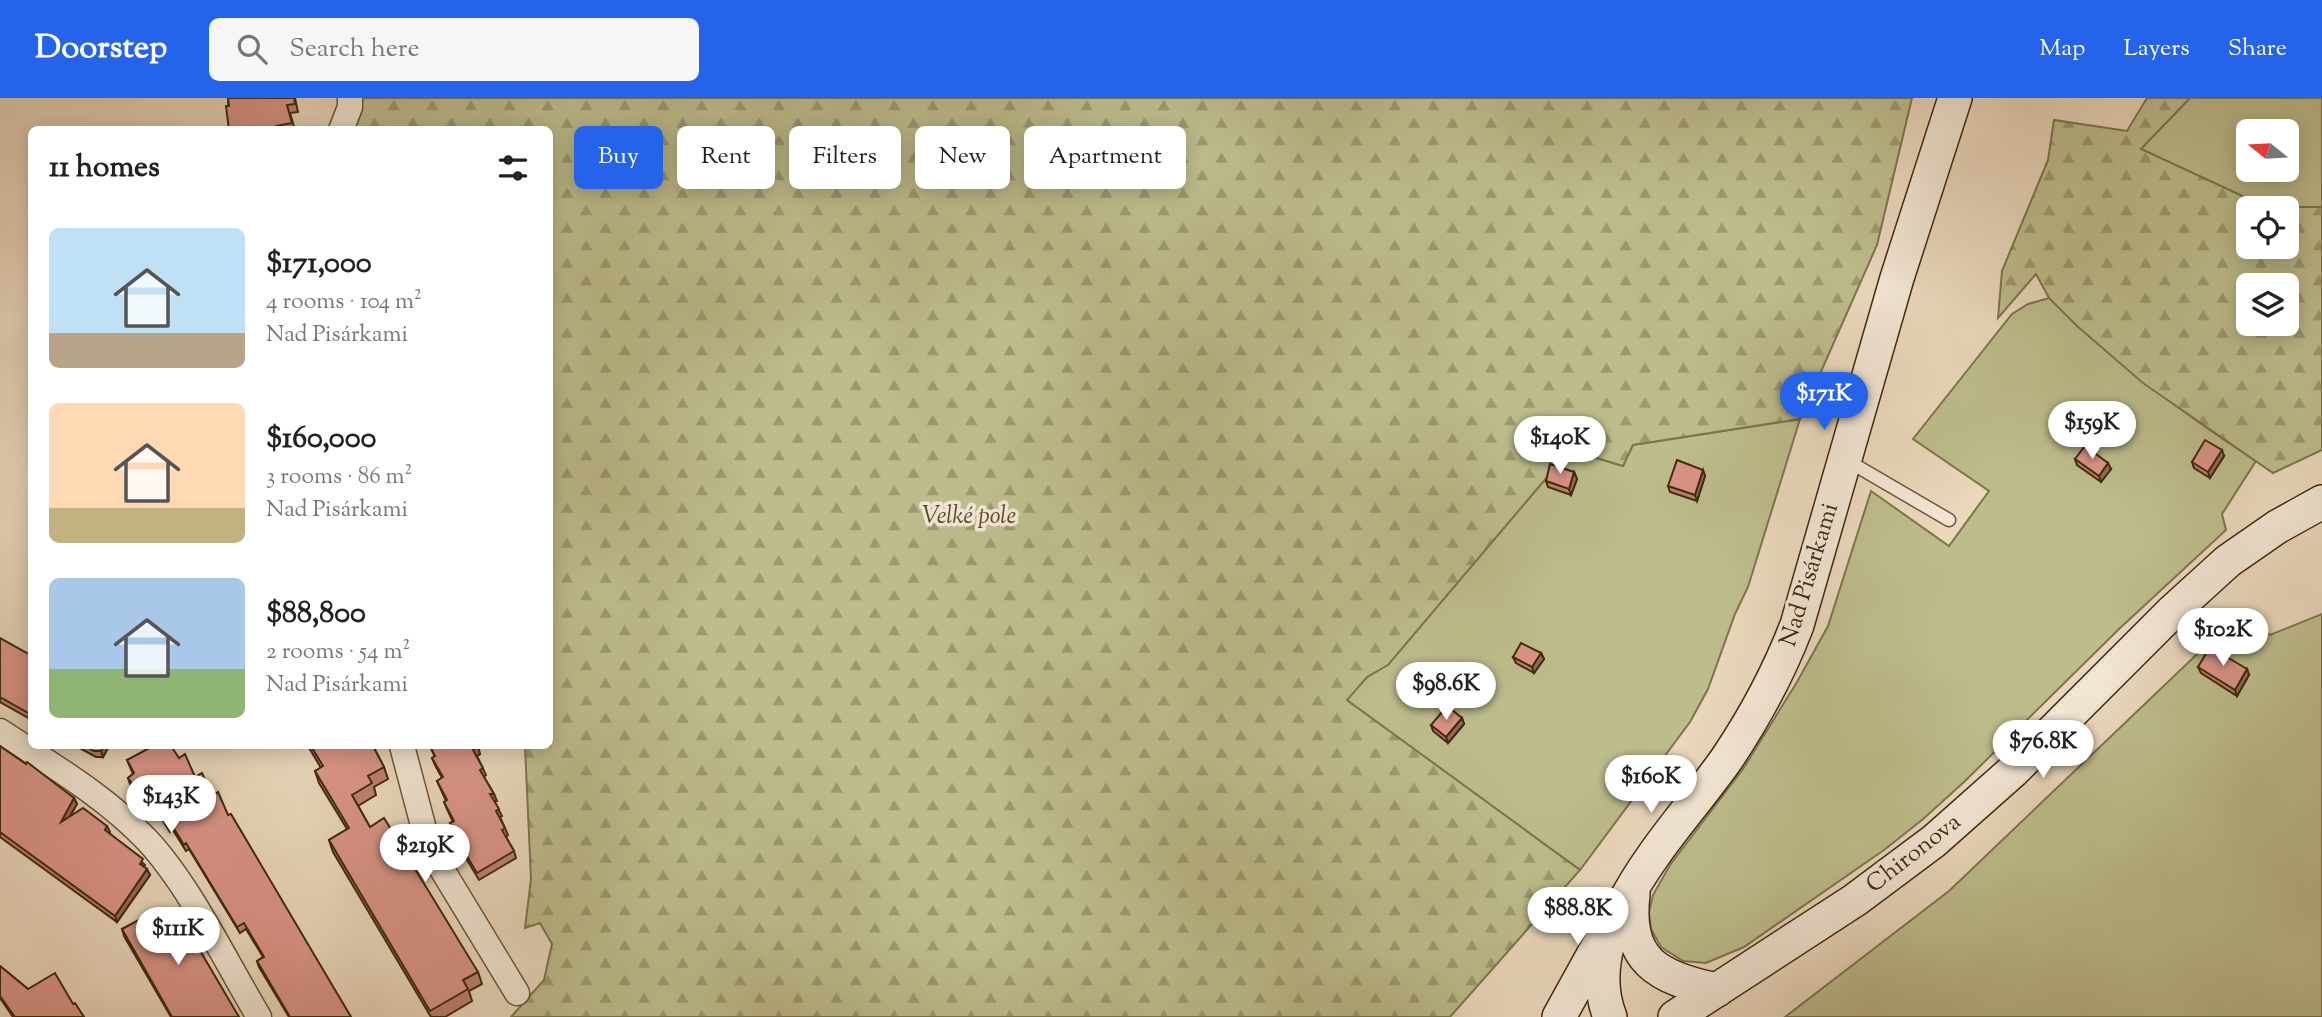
<!DOCTYPE html>
<meta charset="utf-8">
<style>
:root{--surface:#fff;--page:#f6f6f6;--text:#222;--muted:#767676;--accent:#2563eb}
body{margin:0;font-family:"Sorts Mill Goudy",serif;background:var(--page);color:var(--text);height:100vh;display:flex;flex-direction:column;font-size:26px;white-space:nowrap}
*{box-sizing:border-box;margin:0}
p{font-size:23px;color:var(--muted)}
.icon{flex:none;width:38px;height:38px;fill:none;stroke:currentColor;stroke-width:2;stroke-linecap:round;stroke-linejoin:round}
.map{position:relative;flex:1;overflow:hidden}
.drawer{position:absolute;left:28px;top:28px;width:525px;height:623px;display:flex;flex-direction:column;background:var(--surface);border-radius:10px;box-shadow:0 4px 18px #0003}
.drawer>*{flex:none}
.top-card{position:absolute;left:574px;top:28px;width:665px;height:63px;display:flex;gap:14px}
.needle{width:46px;rotate:288deg}
.fabs{position:absolute;left:2236px;top:21px;display:grid;gap:14px}
.fabs a{display:grid;place-items:center;width:63px;height:63px;border-radius:10px;background:var(--surface);box-shadow:0 4px 18px #0003;font-size:35px}
.price{position:absolute;translate:-50% -60px;padding:0 16px;border-radius:24px;background:#fff;color:#222;font-size:23px;line-height:46px;filter:drop-shadow(0 2px 4px #0008)}
.price::after{content:'';position:absolute;left:50%;top:42px;width:21px;height:16px;margin-left:-10px;background:inherit;clip-path:polygon(0 0,100% 0,50% 100%)}
.price.selected{background:var(--accent);color:#fff}
ul{padding:0;list-style:none}
li{display:flex;align-items:center;gap:21px;height:175px;padding:0 21px}
li span{display:grid;place-items:center;flex:none;width:196px;height:140px;border-radius:10px;color:#555}
li>.icon{margin-inline-start:auto}
span .icon{width:84px;height:84px;fill:#fffc;stroke-width:1}
li b{font-size:30px}
h2{display:flex;justify-content:space-between;align-items:center;height:84px;padding:0 21px;font-size:30px}
.pill{padding:0 24px;border-radius:10px;background:var(--surface);box-shadow:0 4px 18px #0003;font-size:24px;line-height:63px}
.pill.selected{background:var(--accent);color:#fff}
header{display:flex;align-items:center;gap:42px;box-sizing:border-box;height:98px;padding:0 35px;background:var(--accent);color:#fff}
header strong{font-size:33px}
nav{display:flex;gap:38px;margin-inline-start:auto;font-size:24px}
.search{width:490px;height:63px;background:var(--page);display:flex;align-items:center;gap:18px;box-sizing:border-box;padding:0 24px;border-radius:10px;color:var(--muted);font-size:26px}
.map>svg:first-child{display:block}
.green{fill:#bdbc8c;stroke:#7e744c;stroke-width:2;fill-rule:evenodd}
.forest{fill:url(#forest-firs);stroke:#7e744c;stroke-width:2;fill-rule:evenodd}
.lines{fill:none;stroke-linecap:round;stroke-linejoin:round}
.lane-casing{stroke:#6a5638;stroke-width:15}
.street-casing{stroke:#6a5638;stroke-width:27}
.secondary-casing{stroke:#3f2b0c;stroke-width:36}
.lane{stroke:#f1e5d3;stroke-width:12}
.street{stroke:#f1e5d3;stroke-width:24}
.secondary{stroke:#f1e5d3;stroke-width:33}
.wall{fill:#bb7f74;stroke:#3f2b0c;stroke-width:2}
.shaded-wall{fill:#99685e;stroke:#3f2b0c;stroke-width:2}
.building{fill:#da9487;stroke:#3f2b0c;stroke-width:2}
.labels{text-anchor:middle;dominant-baseline:central;stroke-width:7;stroke-linejoin:round;paint-order:stroke}
.park-label{font-size:24px;font-style:italic;fill:#584826;stroke:#f1e5d3}
.street-label{font-size:24px;fill:#3f2b0c;stroke:#f1e5d3}
</style>
<header>
<strong>Doorstep</strong>
<div class="search"><svg class="icon" aria-label="search" viewBox="0 0 24 24"><circle cx="10" cy="10" r="6"/><path d="M15 15l6 6"/></svg>Search here</div>
<nav><a>Map</a><a>Layers</a><a>Share</a></nav>
</header>
<div class="map">
<svg width="2322" height="919" viewBox="0 0 2322 919">
<defs>
<pattern id="forest-firs" width="22" height="20" patternUnits="userSpaceOnUse" patternTransform="scale(1.75)"><rect width="22" height="20" fill="#bdbc8c"/><path d="M5 1l3.5 6h-7zM16 11l3.5 6h-7z" fill="#9b9971"/></pattern>
</defs>
<rect width="100%" height="100%" fill="#ead7bc"/>
<filter id="stains"><feTurbulence type="fractalNoise" baseFrequency=".00286" numOctaves="4"/><feColorMatrix values="0 0 0 0 .2 0 0 0 0 .09 0 0 0 0 .02 0 0 0 .5 -.17"/></filter>
<radialGradient id="worn" r=".72"><stop offset=".6" stop-color="#630" stop-opacity="0"/><stop offset="1" stop-color="#630" stop-opacity=".3"/></radialGradient>
<g class="green">
<path d="M 2190,0 L 2322,0 L 2322,109 L 2266,109 L 2140,51 ZM 2249,33 L 2287,33 L 2287,72 L 2249,72 Z"/>
<path d="M 2049,200 C 2112,262 2182,315 2256,363 L 2222,416 L 2226,432 L 2119,531 L 1964,684 L 1922,722 L 1884,752 L 1744,849 L 1706,865 L 1683,863 L 1661,849 L 1651,831 L 1649,814 L 1653,797 L 1670,767 L 1743,671 L 1797,584 L 1828,528 L 1871,393 L 1949,448 L 1989,393 L 1913,341 L 2012,216 L 2028,206 Z"/>
<polygon points="1800,321 1748,489 1735,516 1708,591 1690,624 1580,772 1346,602 1367,579 1388,566 1570,352 1623,368 1632,347"/>
<polygon points="2322,516 2322,919 1785,919 1949,793 2238,517 2270,537"/>
</g>
<g class="forest">
<polygon points="361,0 1912,0 1877,147 1800,321 1633,347 1623,368 1570,352 1388,567 1367,579 1347,602 1580,772 1450,919 511,919 544,882 552,846 540,825 525,830 531,781 525,648 550,648 550,32 354,32"/>
<path d="M 2147,0 L 2190,0 L 2141,51 L 2266,109 L 2322,109 L 2322,352 L 2273,375 L 2143,285 L 2077,228 L 2049,200 L 2036,176 L 1998,220 L 2002,173 L 2048,62 L 2054,22 L 2127,33 ZM 2287,110 L 2287,149 L 2249,149 L 2249,110 ZM 2249,187 L 2287,187 L 2287,226 L 2249,226 Z"/>
</g>
<g class="lines">
<defs>
<polyline id="lane" points="1848,363 1949,422"/>
<g id="street">
<polyline points="341,32 350,9 350,0"/>
<path d="M 0,633 C 50,666 105,698 147,742 C 190,788 226,864 259,919"/>
<polyline points="402,648 429,750 517,895"/>
</g>
<g id="secondary">
<path d="M 1633,796 C 1625,863 1658,880 1717,892"/>
<polyline points="1559,919 1601,843"/>
<path d="M 1610,919 C 1574,828 1681,728 1728,659 C 1756,617 1779,574 1797,527 L 1897,180 L 1955,0"/>
<polyline points="1675,919 1855,802 1934,743 2013,673 2173,513 2228,463 2277,429 2322,404"/>
</g>
</defs>
<use href="#lane" class="lane-casing"/>
<use href="#street" class="street-casing"/>
<use href="#secondary" class="secondary-casing"/>
<use href="#lane" class="lane"/>
<use href="#street" class="street"/>
<use href="#secondary" class="secondary"/>
</g>
<g class="wall">
<polygon points="228,0 295,0 298,14 290,15 295,32 229,32"/>
<polygon points="2224,358 2210,380 2194,370 2192,364"/>
<polygon points="2075,361 2111,371 2101,384 2077,367"/>
<polygon points="1703,372 1705,378 1697,403 1670,394 1668,388"/>
<polygon points="1574,374 1577,381 1571,397 1548,389 1546,383"/>
<polygon points="0,540 32,558 32,622 0,604"/>
<polygon points="1541,555 1544,561 1534,575 1516,565 1513,559"/>
<polygon points="2198,569 2247,571 2249,577 2237,598 2201,575"/>
<polygon points="1462,620 1464,626 1448,645 1433,633 1431,627"/>
<polygon points="0,648 74,700 77,706 70,718 107,728 110,734 109,735 145,767 144,769 150,777 117,824 0,739"/>
<polygon points="76,648 109,648 103,659 96,659"/>
<polygon points="308,648 373,648 384,669 388,681 374,689 376,697 358,708 370,729 478,874 482,886 469,893 472,903 445,919 431,919 333,754 329,742 347,731 319,685 315,673 321,670"/>
<polygon points="430,648 477,648 480,656 477,658 486,677 484,679 494,696 497,703 494,703 502,718 500,719 508,737 506,739 514,753 516,760 479,782 461,752 459,745 462,743 453,732 450,725 453,724 447,711 444,704 446,703 437,683 442,680 435,667 432,660 435,659"/>
<polygon points="179,660 228,717 351,919 289,919 259,869 257,863 263,859 246,831 240,835 189,751 186,753 173,732 170,734 157,713 154,715 130,686 128,680 133,676 127,662"/>
<polygon points="164,816 239,919 171,919 124,838 122,831"/>
<polygon points="0,868 28,891 73,906 84,919 13,919 0,900"/>
</g>
<g class="shaded-wall">
<polygon points="2222,352 2224,358 2210,380 2208,374"/>
<polygon points="2108,365 2111,371 2101,384 2099,378"/>
<polygon points="1703,372 1705,378 1697,403 1695,397"/>
<polygon points="1574,374 1577,381 1571,397 1569,391"/>
<polygon points="1541,555 1544,561 1534,575 1532,569"/>
<polygon points="2247,571 2249,577 2237,598 2235,592"/>
<polygon points="1462,620 1464,626 1448,645 1446,639"/>
<polygon points="104,648 109,648 103,659 101,653"/>
<polygon points="478,648 480,656 475,659 473,652"/>
<polygon points="74,700 77,706 63,730 61,724"/>
<polygon points="147,771 150,777 117,824 115,818"/>
</g>
<g class="building">
<polygon points="228,0 294,0 295,6 287,7 292,25 276,28 277,32 229,32 226,8 229,8"/>
<polygon points="2205,342 2222,352 2208,374 2192,364"/>
<polygon points="2085,348 2108,365 2099,378 2075,361"/>
<polygon points="1677,362 1703,372 1695,397 1668,388"/>
<polygon points="1550,366 1574,374 1569,391 1546,383"/>
<polygon points="0,540 32,558 32,617 0,599"/>
<polygon points="1521,545 1541,555 1532,569 1513,559"/>
<polygon points="2210,549 2247,571 2235,592 2198,569"/>
<polygon points="1447,608 1462,620 1446,639 1431,627"/>
<polygon points="0,648 26,666 27,664 74,700 61,724 83,710 107,728 105,732 143,761 140,766 147,771 115,818 0,734"/>
<polygon points="85,648 104,648 101,653 94,653"/>
<polygon points="153,648 171,648 179,660 185,656 195,679 202,675 212,698 218,694 228,717 231,716 351,919 290,919 257,863 264,859 244,825 237,829 186,745 184,747 171,726 168,728 155,707 151,709 128,680 134,675 127,662"/>
<polygon points="311,648 373,648 384,669 368,678 372,685 352,697 370,729 384,720 478,874 463,882 468,891 430,913 329,742 349,730 315,673 323,668"/>
<polygon points="430,648 478,648 473,652 483,670 480,672 494,696 490,696 499,711 496,713 505,730 502,732 514,753 477,775 459,745 464,742 450,725 454,723 444,704 447,702 437,683 443,679 432,660 435,658"/>
<polygon points="161,810 164,816 175,810 239,919 172,919 122,831"/>
<polygon points="0,868 28,891 55,875 73,906 75,905 84,919 15,919 0,898"/>
</g>
<g class="labels">
<g class="park-label">
<text x="969" y="419">Velké pole</text>
</g>
<g class="street-label">
<text transform="translate(1810 477) rotate(-73)">Nad Pisárkami</text>
<text transform="translate(1914 756) rotate(-38)">Chironova</text>
</g>
</g>
<rect width="100%" height="100%" filter="url(#stains)"/>
<rect width="100%" height="100%" fill="url(#worn)"/>
</svg>
<div class="fabs">
<a><svg class="needle" viewBox="-14 -14 28 28"><path d="M0-13l5 13h-10z" fill="#e53935"/><path d="M0 13l5-13h-10z" fill="#767676"/></svg></a>
<a><svg class="icon" aria-label="locate" viewBox="0 0 24 24"><circle cx="12" cy="12" r="6"/><path d="M12 2v4M12 18v4M2 12h4M18 12h4"/></svg></a>
<a><svg class="icon" aria-label="layers" viewBox="0 0 24 24"><path d="M12 4l9 5-9 5-9-5zM3 14l9 5 9-5"/></svg></a>
</div>
<b class="price selected" style="left:1824px;top:334px">$171K</b>
<b class="price" style="left:2092px;top:363px">$159K</b>
<b class="price" style="left:1560px;top:378px">$140K</b>
<b class="price" style="left:2223px;top:570px">$102K</b>
<b class="price" style="left:1446px;top:624px">$98.6K</b>
<b class="price" style="left:2043px;top:682px">$76.8K</b>
<b class="price" style="left:1651px;top:717px">$160K</b>
<b class="price" style="left:171px;top:737px">$143K</b>
<b class="price" style="left:425px;top:786px">$219K</b>
<b class="price" style="left:1578px;top:849px">$88.8K</b>
<b class="price" style="left:178px;top:869px">$111K</b>
<div class="top-card">
<a class="pill selected">Buy</a>
<a class="pill">Rent</a>
<a class="pill">Filters</a>
<a class="pill">New</a>
<a class="pill">Apartment</a>
</div>
<section class="drawer">
<h2>11 homes<svg class="icon" aria-label="filters" viewBox="0 0 24 24"><path d="M4 7h16M4 17h16"/><circle cx="9" cy="7" r="2"/><circle cx="15" cy="17" r="2"/></svg></h2>
<ul>
<li><span style="background:linear-gradient(#bfe0f5 75%,#b9a48a 0)"><svg class="icon" aria-label="home" viewBox="0 0 24 24"><path d="M3 11l9-7 9 7M6 9v11h12V9"/></svg></span><div><b>$171,000</b><p>4 rooms · 104 m²</p><p>Nad Pisárkami</p></div></li>
<li><span style="background:linear-gradient(#ffd9b3 75%,#c2b280 0)"><svg class="icon" aria-label="home" viewBox="0 0 24 24"><path d="M3 11l9-7 9 7M6 9v11h12V9"/></svg></span><div><b>$160,000</b><p>3 rooms · 86 m²</p><p>Nad Pisárkami</p></div></li>
<li><span style="background:linear-gradient(#a9c7e8 65%,#8fb573 0)"><svg class="icon" aria-label="home" viewBox="0 0 24 24"><path d="M3 11l9-7 9 7M6 9v11h12V9"/></svg></span><div><b>$88,800</b><p>2 rooms · 54 m²</p><p>Nad Pisárkami</p></div></li>
</ul>
</section>
</div>
